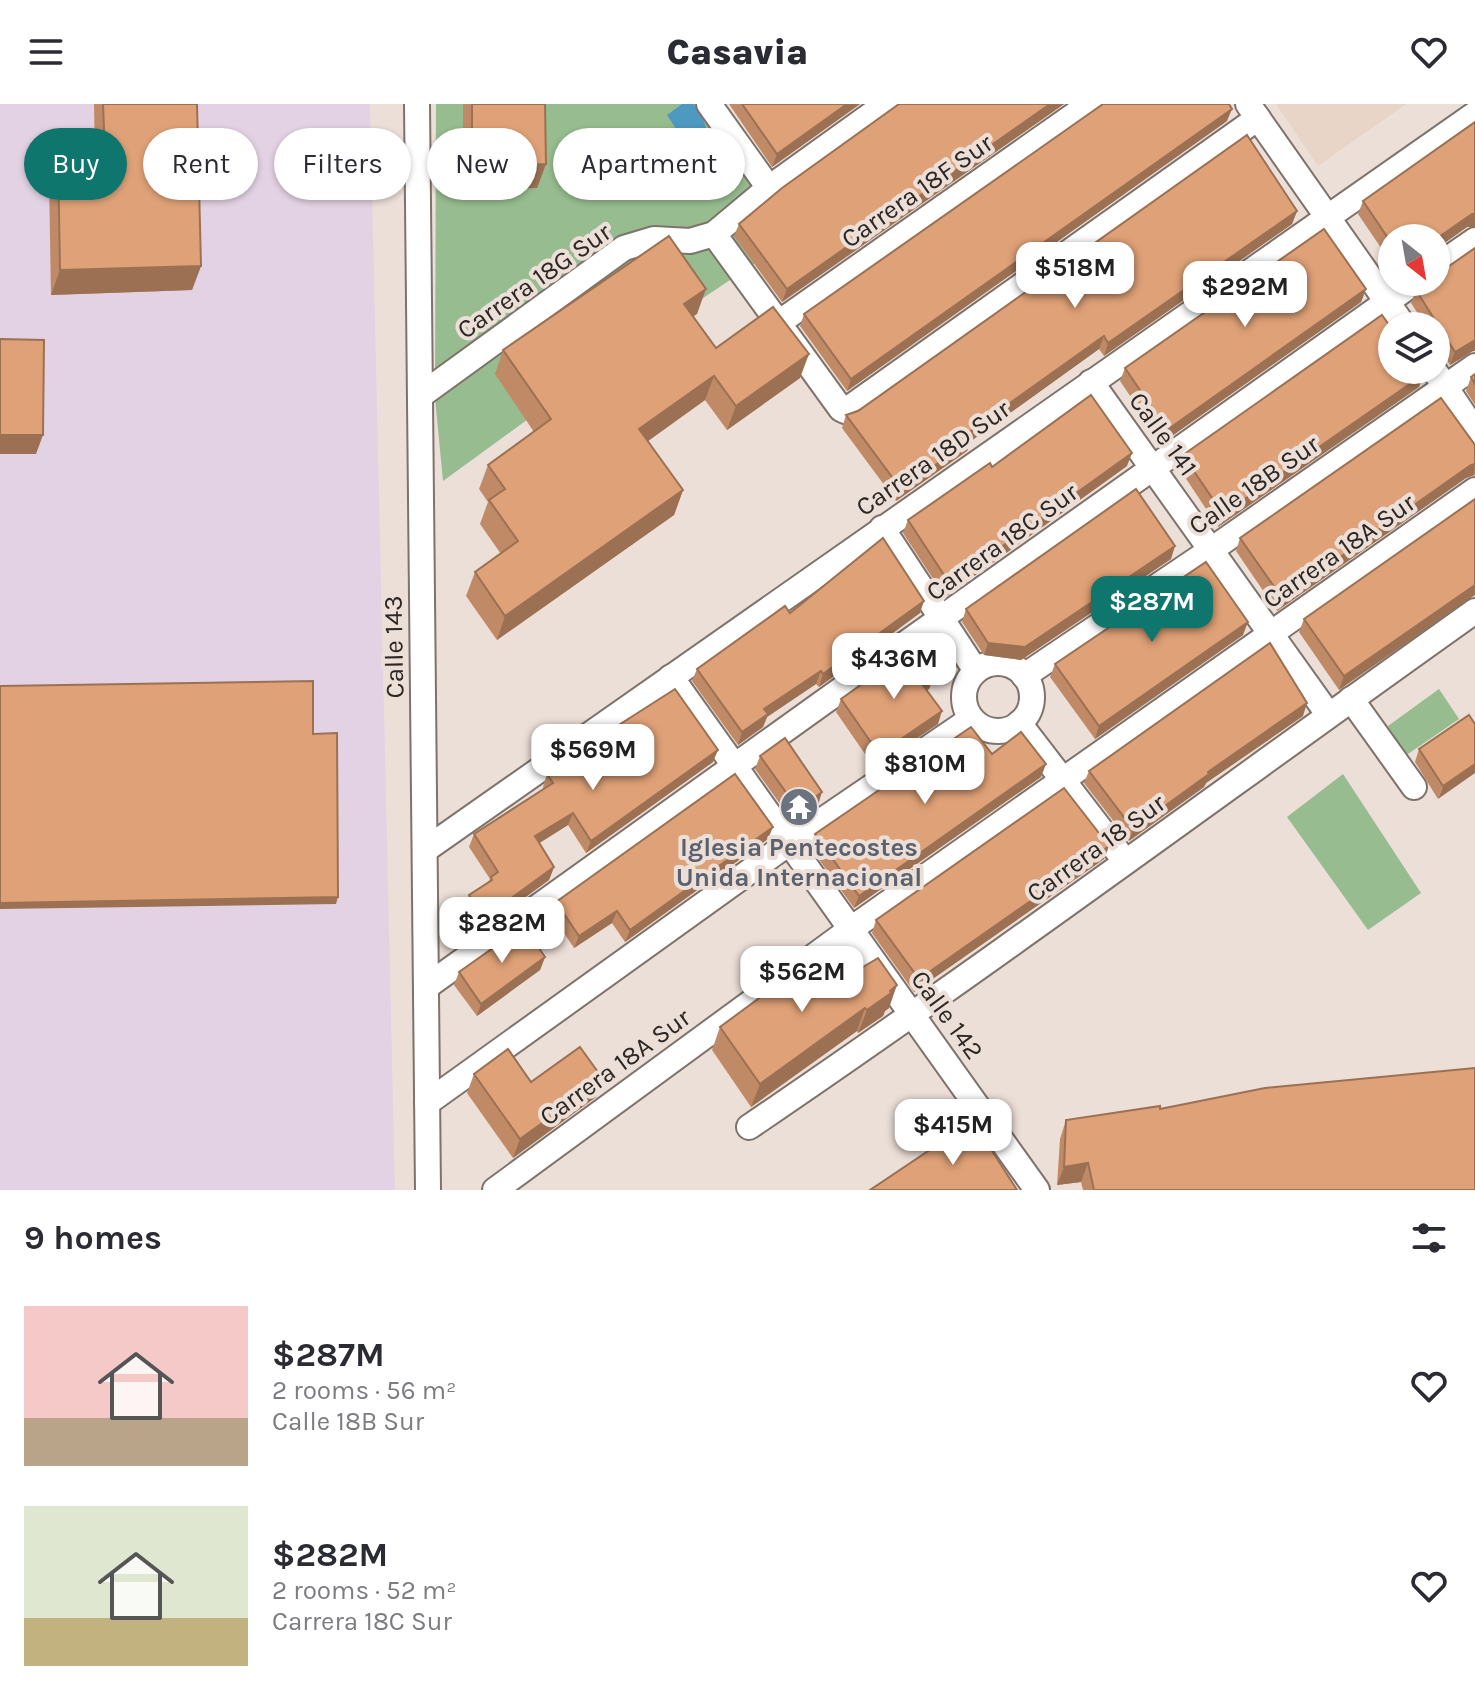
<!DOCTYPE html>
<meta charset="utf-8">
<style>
:root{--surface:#fff;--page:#f7f7f7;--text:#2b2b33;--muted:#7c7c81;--accent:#0f766e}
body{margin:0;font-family:Karla,sans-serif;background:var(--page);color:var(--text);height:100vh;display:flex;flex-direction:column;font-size:30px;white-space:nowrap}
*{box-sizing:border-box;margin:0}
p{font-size:26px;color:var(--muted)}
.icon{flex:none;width:44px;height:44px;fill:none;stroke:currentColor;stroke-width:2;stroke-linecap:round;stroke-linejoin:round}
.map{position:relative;height:1086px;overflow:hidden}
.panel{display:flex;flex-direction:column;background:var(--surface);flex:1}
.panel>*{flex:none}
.hud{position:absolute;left:24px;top:24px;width:800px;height:72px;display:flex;gap:16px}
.needle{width:52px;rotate:149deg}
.fabs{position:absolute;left:1378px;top:120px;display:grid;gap:16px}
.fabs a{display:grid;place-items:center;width:72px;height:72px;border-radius:50%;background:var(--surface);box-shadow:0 2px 6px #0004;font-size:40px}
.price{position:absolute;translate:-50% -68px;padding:0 18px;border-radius:16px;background:#fff;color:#222;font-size:26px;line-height:52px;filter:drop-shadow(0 2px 4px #0008)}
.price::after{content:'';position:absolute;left:50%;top:48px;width:24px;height:18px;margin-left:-12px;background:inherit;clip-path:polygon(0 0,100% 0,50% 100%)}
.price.on{background:var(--accent);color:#fff}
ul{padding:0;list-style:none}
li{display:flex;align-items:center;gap:24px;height:200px;padding:0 24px}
li span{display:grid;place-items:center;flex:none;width:224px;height:160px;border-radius:0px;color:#555}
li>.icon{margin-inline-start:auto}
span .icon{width:96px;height:96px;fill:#fffc;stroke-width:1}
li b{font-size:34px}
h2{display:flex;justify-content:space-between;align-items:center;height:96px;padding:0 24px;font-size:34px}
.pill{padding:0 28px;border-radius:36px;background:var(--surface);box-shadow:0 2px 6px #0004;font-size:28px;line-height:72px}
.pill.on{background:var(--accent);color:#fff}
header{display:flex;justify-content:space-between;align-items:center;height:104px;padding:0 24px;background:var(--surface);font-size:36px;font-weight:800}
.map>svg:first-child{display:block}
.built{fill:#e8d5c8}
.industrial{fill:#e3d2e3}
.green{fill:#97bc8f}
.water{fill:#4e99bf}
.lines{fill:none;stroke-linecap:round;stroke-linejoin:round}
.street-casing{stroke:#7e736c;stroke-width:28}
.street{stroke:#fff;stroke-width:24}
.wall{fill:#c08a66}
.shaded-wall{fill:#9c7153}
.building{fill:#dfa177;stroke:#9c7153;stroke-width:2}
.labels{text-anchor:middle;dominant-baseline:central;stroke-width:8;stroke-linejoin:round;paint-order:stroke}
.street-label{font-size:26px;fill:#2c2724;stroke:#ecdfd8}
.worship-label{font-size:26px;font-weight:bold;fill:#5b616d;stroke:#ecdfd8}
</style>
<header><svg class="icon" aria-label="menu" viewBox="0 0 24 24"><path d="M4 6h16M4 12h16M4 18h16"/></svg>Casavia<svg class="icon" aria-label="heart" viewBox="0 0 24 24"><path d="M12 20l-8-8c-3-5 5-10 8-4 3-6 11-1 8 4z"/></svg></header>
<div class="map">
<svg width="1475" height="1086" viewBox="0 0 1475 1086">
<rect width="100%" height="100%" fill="#ecdfd8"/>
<polygon class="built" points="1276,0 1406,0 1318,62"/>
<polygon class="industrial" points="0,0 370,0 395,1086 0,1086"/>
<g class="green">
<polygon points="436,0 718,0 761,64 757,158 594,267 443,377 435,294"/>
<polygon points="1439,585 1459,615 1405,652 1388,622"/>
<polygon points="1343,670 1421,789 1368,826 1287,713"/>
</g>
<path class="water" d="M 682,0 L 694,0 C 708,22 716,41 700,65 C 694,73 682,79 675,85 L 660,64 L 680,39 L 676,25 L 667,11 Z"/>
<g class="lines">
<defs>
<g id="street">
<polyline points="417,0 428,1086"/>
<polyline points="709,0 769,84"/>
<polyline points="1248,0 1404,222"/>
<polyline points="714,130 841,305 845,307 1258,14"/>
<polyline points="1436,163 1475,136"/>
<polyline points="777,220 1090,0"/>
<polyline points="1434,266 1475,327"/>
<polyline points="1091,278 1328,610"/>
<polyline points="420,292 624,144 654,135 690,137 714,130 769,84 886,0"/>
<polyline points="882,424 976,567"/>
<circle cx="998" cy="593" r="34"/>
<polyline points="1024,572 1211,446 1475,262"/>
<polyline points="671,573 1037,1086"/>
<polyline points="1351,595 1414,683"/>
<polyline points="1019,619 1125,757"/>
<polyline points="425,746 1475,10"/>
<path d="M 426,883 C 754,646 1085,412 1415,178"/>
<polyline points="427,999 789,739 971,615"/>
<path d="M 749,1023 C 995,856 1233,679 1475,507"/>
<polyline points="495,1086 851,825 1475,386"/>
</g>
</defs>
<use href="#street" class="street-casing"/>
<use href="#street" class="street"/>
</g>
<g class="wall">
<polygon points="94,0 197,0 201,162 192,186 51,191 49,76 58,52 95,51"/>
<polygon points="463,0 545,0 546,60 537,84 463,85"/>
<polygon points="729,0 860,0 772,63"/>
<polygon points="899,0 1064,0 782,198 734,132 739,120"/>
<polygon points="1227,17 847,287 800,222 804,210"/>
<polygon points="1363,97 1467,123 1436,145 1436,134 1392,134 1392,160 1358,110"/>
<polygon points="1297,107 1292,120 1104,252 1099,245 971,337 967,347 896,397 842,324 846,311"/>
<polygon points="1475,144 1475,247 1473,247 1450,261 1436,238 1436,222 1426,222 1411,199 1416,186"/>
<polygon points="1366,185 1361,198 1162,339 1120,277 1125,264"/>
<polygon points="697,210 693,212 716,244 800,274 727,326 705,296 648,337 683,386 674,411 497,536 466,492 475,468 501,450 480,420 488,398 479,385 488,361 534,328 495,270 503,246"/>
<polygon points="1475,270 1475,301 1466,287 1471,273"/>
<polygon points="1419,283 1218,423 1179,364 1183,351"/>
<polygon points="1475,341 1475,371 1466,374 1277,507 1236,447 1240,434"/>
<polygon points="1127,362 945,493 903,429 908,416 992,363"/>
<polygon points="1475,395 1339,586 1299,528 1304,515"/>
<polygon points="1171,455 1021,556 984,551 962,518 966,505"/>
<polygon points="790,509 920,509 819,583 816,580 767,613 763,623 738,641 692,577 697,565"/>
<polygon points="1243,531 1095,635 1050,573 1055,560"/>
<polygon points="934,572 929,585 927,586 938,620 874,663 836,608 841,595"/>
<polygon points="1469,611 1438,695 1415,658 1419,645"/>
<polygon points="1303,612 1206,679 1204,683 1129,737 1084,679 1089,667"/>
<polygon points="583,644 713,658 586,749 568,721 539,739 554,763 549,776 480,826 465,804 469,791 488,778 490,775 469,743 474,730 544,685 543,683 547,670 582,647"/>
<polygon points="992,650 1041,673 854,804 810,743 815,730"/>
<polygon points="760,652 818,701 793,718 755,665"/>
<polygon points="768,735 625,838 612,819 574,844 552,811 556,798"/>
<polygon points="1109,742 1104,755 914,888 872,829 876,816"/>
<polygon points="545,853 540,866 477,912 454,881 459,868"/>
<polygon points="833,881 889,904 885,907 883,912 858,929 857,927 751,1003 712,946 720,923"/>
<polygon points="474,970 531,978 596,993 513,1054 467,989"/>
<polygon points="1160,1005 1475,1086 1083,1086 1081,1078 1057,1081 1060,1035 1066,1016"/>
</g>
<g class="shaded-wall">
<polygon points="847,0 860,0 772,63 777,50"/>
<polygon points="1050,0 1064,0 782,198 787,185"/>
<polygon points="1232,5 1227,17 847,287 851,275"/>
<polygon points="546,60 537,84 463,85 472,61"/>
<polygon points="1297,107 1292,120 1104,252 1108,239"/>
<polygon points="1472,110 1475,110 1475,123 1467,123 1436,145 1436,135"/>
<polygon points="201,162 192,186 51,191 60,166"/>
<polygon points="706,185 697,210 675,224 684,200"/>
<polygon points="1366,185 1361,198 1162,339 1167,326"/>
<polygon points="1104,232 1099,245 971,337 967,347 896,397 901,385 968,329"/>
<polygon points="1475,236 1475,247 1473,247 1450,261 1455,248"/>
<polygon points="809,250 800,274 727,326 736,302"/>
<polygon points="1424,270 1419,283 1218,423 1223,410"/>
<polygon points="714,272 705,296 630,350 639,325"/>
<polygon points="0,331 43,331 36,350 0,350"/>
<polygon points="1132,349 1127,362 945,493 950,480"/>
<polygon points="1475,360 1474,371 1466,374 1277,507 1282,494 1471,361"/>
<polygon points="683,386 674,411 497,536 505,512"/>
<polygon points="1175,442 1171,455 1021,556 984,551 988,539"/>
<polygon points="1475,481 1475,491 1339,586 1344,572"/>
<polygon points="924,497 920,509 819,583 823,570"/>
<polygon points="1248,518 1243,531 1095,635 1099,622"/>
<polygon points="821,567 816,580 767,613 763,623 738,641 742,628 764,605"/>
<polygon points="934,572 929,585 918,592 922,580"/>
<polygon points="1307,599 1303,612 1206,679 1204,683 1129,737 1133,725 1208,668"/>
<polygon points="942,607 938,620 874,663 879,650"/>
<polygon points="718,646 713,658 586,749 591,737"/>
<polygon points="1046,660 1041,673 854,804 859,792"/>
<polygon points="1475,660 1475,669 1438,695 1443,682"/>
<polygon points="822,688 818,701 793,718 798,705"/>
<polygon points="573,709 568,721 530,745 535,732"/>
<polygon points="773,723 768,735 625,838 630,826"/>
<polygon points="1109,742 1104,755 914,888 919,875"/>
<polygon points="554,763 549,776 480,826 484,814"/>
<polygon points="338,793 336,800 0,805 0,799"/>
<polygon points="617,807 612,819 574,844 579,832"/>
<polygon points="545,853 540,866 477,912 481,900"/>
<polygon points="897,881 889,904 885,907 883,912 858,929 867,906"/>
<polygon points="865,904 857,927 751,1003 760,980"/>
<polygon points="603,975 596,993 513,1054 520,1035"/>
<polygon points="1088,1059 1081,1078 1057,1081 1064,1063"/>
</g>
<g class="building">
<polygon points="103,0 197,0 201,162 60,166 58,52 105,50"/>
<polygon points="472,0 545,0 546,60 472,61"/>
<polygon points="742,0 847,0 777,50"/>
<polygon points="899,0 1050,0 787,185 739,120 782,84"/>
<polygon points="1103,0 1229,0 1232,5 851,275 804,210"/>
<polygon points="1475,18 1475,110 1472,110 1436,135 1392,134 1392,140 1363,97"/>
<polygon points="1247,31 1297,107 1108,239 1104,232 968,329 972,335 901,385 846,311 858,307"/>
<polygon points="1324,125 1366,185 1167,326 1125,264"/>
<polygon points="669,132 706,185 684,200 716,244 773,203 809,250 736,302 714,272 639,325 683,386 505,512 475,468 518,437 489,396 505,385 488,361 551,315 503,246"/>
<polygon points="1475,144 1475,236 1455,248 1416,186 1425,178 1436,178 1436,163 1449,162"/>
<polygon points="1382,211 1392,225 1392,266 1421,266 1424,270 1223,410 1183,351"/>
<polygon points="0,235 44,236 43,331 0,331"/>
<polygon points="1475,270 1475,280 1471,273"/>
<polygon points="1091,291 1132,349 950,480 908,416 990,359 992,363"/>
<polygon points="1441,294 1475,341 1475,360 1471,361 1282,494 1240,434"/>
<polygon points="1136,385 1175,442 1025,543 988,539 966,505"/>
<polygon points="1475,395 1475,481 1344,572 1304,515"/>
<polygon points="883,434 924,497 823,570 821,567 764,605 768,610 742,628 697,565 785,502 790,509"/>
<polygon points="1206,458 1248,518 1099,622 1055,560"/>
<polygon points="1270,539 1307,599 1208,668 1209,670 1133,725 1089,667"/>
<polygon points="915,542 934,572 922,580 942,607 879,650 841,595"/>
<polygon points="313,577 313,630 337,629 338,793 0,799 0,582"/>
<polygon points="675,585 718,646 591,737 573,709 535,732 554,763 484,814 469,791 492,776 491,773 498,768 474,730 553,679 547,670 585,646 583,644"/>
<polygon points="1469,611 1475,620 1475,660 1443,682 1419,645"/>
<polygon points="971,623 992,650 1021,628 1046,660 859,792 815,730"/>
<polygon points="785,634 822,688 798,705 760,652"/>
<polygon points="735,670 773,723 630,826 617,807 579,832 556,798"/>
<polygon points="1064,684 1109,742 919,875 876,816"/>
<polygon points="524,822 545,853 481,900 459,868"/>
<polygon points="816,852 833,881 878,854 897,881 890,887 891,889 867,906 865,904 760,980 720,923"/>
<polygon points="580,943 603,975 520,1035 474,970 508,945 531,978"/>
<polygon points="1475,964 1475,1086 1094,1086 1088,1059 1064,1063 1066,1016 1160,1002 1160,1005 1265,984"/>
<polygon points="973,1017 1017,1086 870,1086"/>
</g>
<defs>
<symbol id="temple-disc" viewBox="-11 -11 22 22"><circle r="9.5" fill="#6b7280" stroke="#ecdfd8"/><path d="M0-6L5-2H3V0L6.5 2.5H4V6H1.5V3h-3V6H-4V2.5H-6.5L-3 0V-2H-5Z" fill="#fff"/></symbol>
</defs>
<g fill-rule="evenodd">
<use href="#temple-disc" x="777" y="681" width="44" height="44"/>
</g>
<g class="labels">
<g class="street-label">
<text transform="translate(917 87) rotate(-35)">Carrera 18F Sur</text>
<text transform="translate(534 177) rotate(-35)">Carrera 18G Sur</text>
<text transform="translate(1163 330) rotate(54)">Calle 141</text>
<text transform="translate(933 354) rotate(-35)">Carrera 18D Sur</text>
<text transform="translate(1254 381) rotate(-35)">Calle 18B Sur</text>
<text transform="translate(1002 438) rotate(-36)">Carrera 18C Sur</text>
<text transform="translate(1339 447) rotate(-35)">Carrera 18A Sur</text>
<text transform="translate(394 543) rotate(-91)">Calle 143</text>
<text transform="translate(1096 744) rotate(-36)">Carrera 18 Sur</text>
<text transform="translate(947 911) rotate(54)">Calle 142</text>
<text transform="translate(615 963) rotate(-36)">Carrera 18A Sur</text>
</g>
<g class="worship-label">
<text x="799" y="743">Iglesia Pentecostes<tspan x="799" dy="30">Unida Internacional</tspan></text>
</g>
</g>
</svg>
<div class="fabs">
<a><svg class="needle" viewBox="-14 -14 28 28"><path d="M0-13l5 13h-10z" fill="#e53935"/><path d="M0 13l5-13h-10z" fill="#7c7c81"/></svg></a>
<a><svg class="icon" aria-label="layers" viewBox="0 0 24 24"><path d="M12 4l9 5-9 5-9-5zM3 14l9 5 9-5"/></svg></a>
</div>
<b class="price" style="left:1075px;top:206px">$518M</b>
<b class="price" style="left:1245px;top:225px">$292M</b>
<b class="price on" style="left:1152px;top:540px">$287M</b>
<b class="price" style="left:894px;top:597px">$436M</b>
<b class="price" style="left:593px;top:688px">$569M</b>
<b class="price" style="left:925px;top:702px">$810M</b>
<b class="price" style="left:502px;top:861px">$282M</b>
<b class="price" style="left:802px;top:910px">$562M</b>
<b class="price" style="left:953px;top:1063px">$415M</b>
<div class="hud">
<a class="pill on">Buy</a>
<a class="pill">Rent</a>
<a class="pill">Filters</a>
<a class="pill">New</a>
<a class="pill">Apartment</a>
</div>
</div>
<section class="panel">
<h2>9 homes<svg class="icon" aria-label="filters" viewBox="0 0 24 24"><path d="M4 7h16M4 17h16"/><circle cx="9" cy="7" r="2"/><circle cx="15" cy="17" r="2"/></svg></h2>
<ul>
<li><span style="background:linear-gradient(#f6c9c9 70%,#b9a48a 0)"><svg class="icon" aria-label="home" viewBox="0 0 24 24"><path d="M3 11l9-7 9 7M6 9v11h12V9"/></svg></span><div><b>$287M</b><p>2 rooms · 56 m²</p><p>Calle 18B Sur</p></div><svg class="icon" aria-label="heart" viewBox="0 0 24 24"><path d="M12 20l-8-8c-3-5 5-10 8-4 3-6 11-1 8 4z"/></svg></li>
<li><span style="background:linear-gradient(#dfe7d0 70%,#c2b280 0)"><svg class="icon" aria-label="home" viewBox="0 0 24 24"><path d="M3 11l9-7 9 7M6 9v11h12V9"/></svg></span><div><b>$282M</b><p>2 rooms · 52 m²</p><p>Carrera 18C Sur</p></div><svg class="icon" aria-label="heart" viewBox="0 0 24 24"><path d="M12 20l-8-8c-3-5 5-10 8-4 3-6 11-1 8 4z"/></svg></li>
</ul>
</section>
